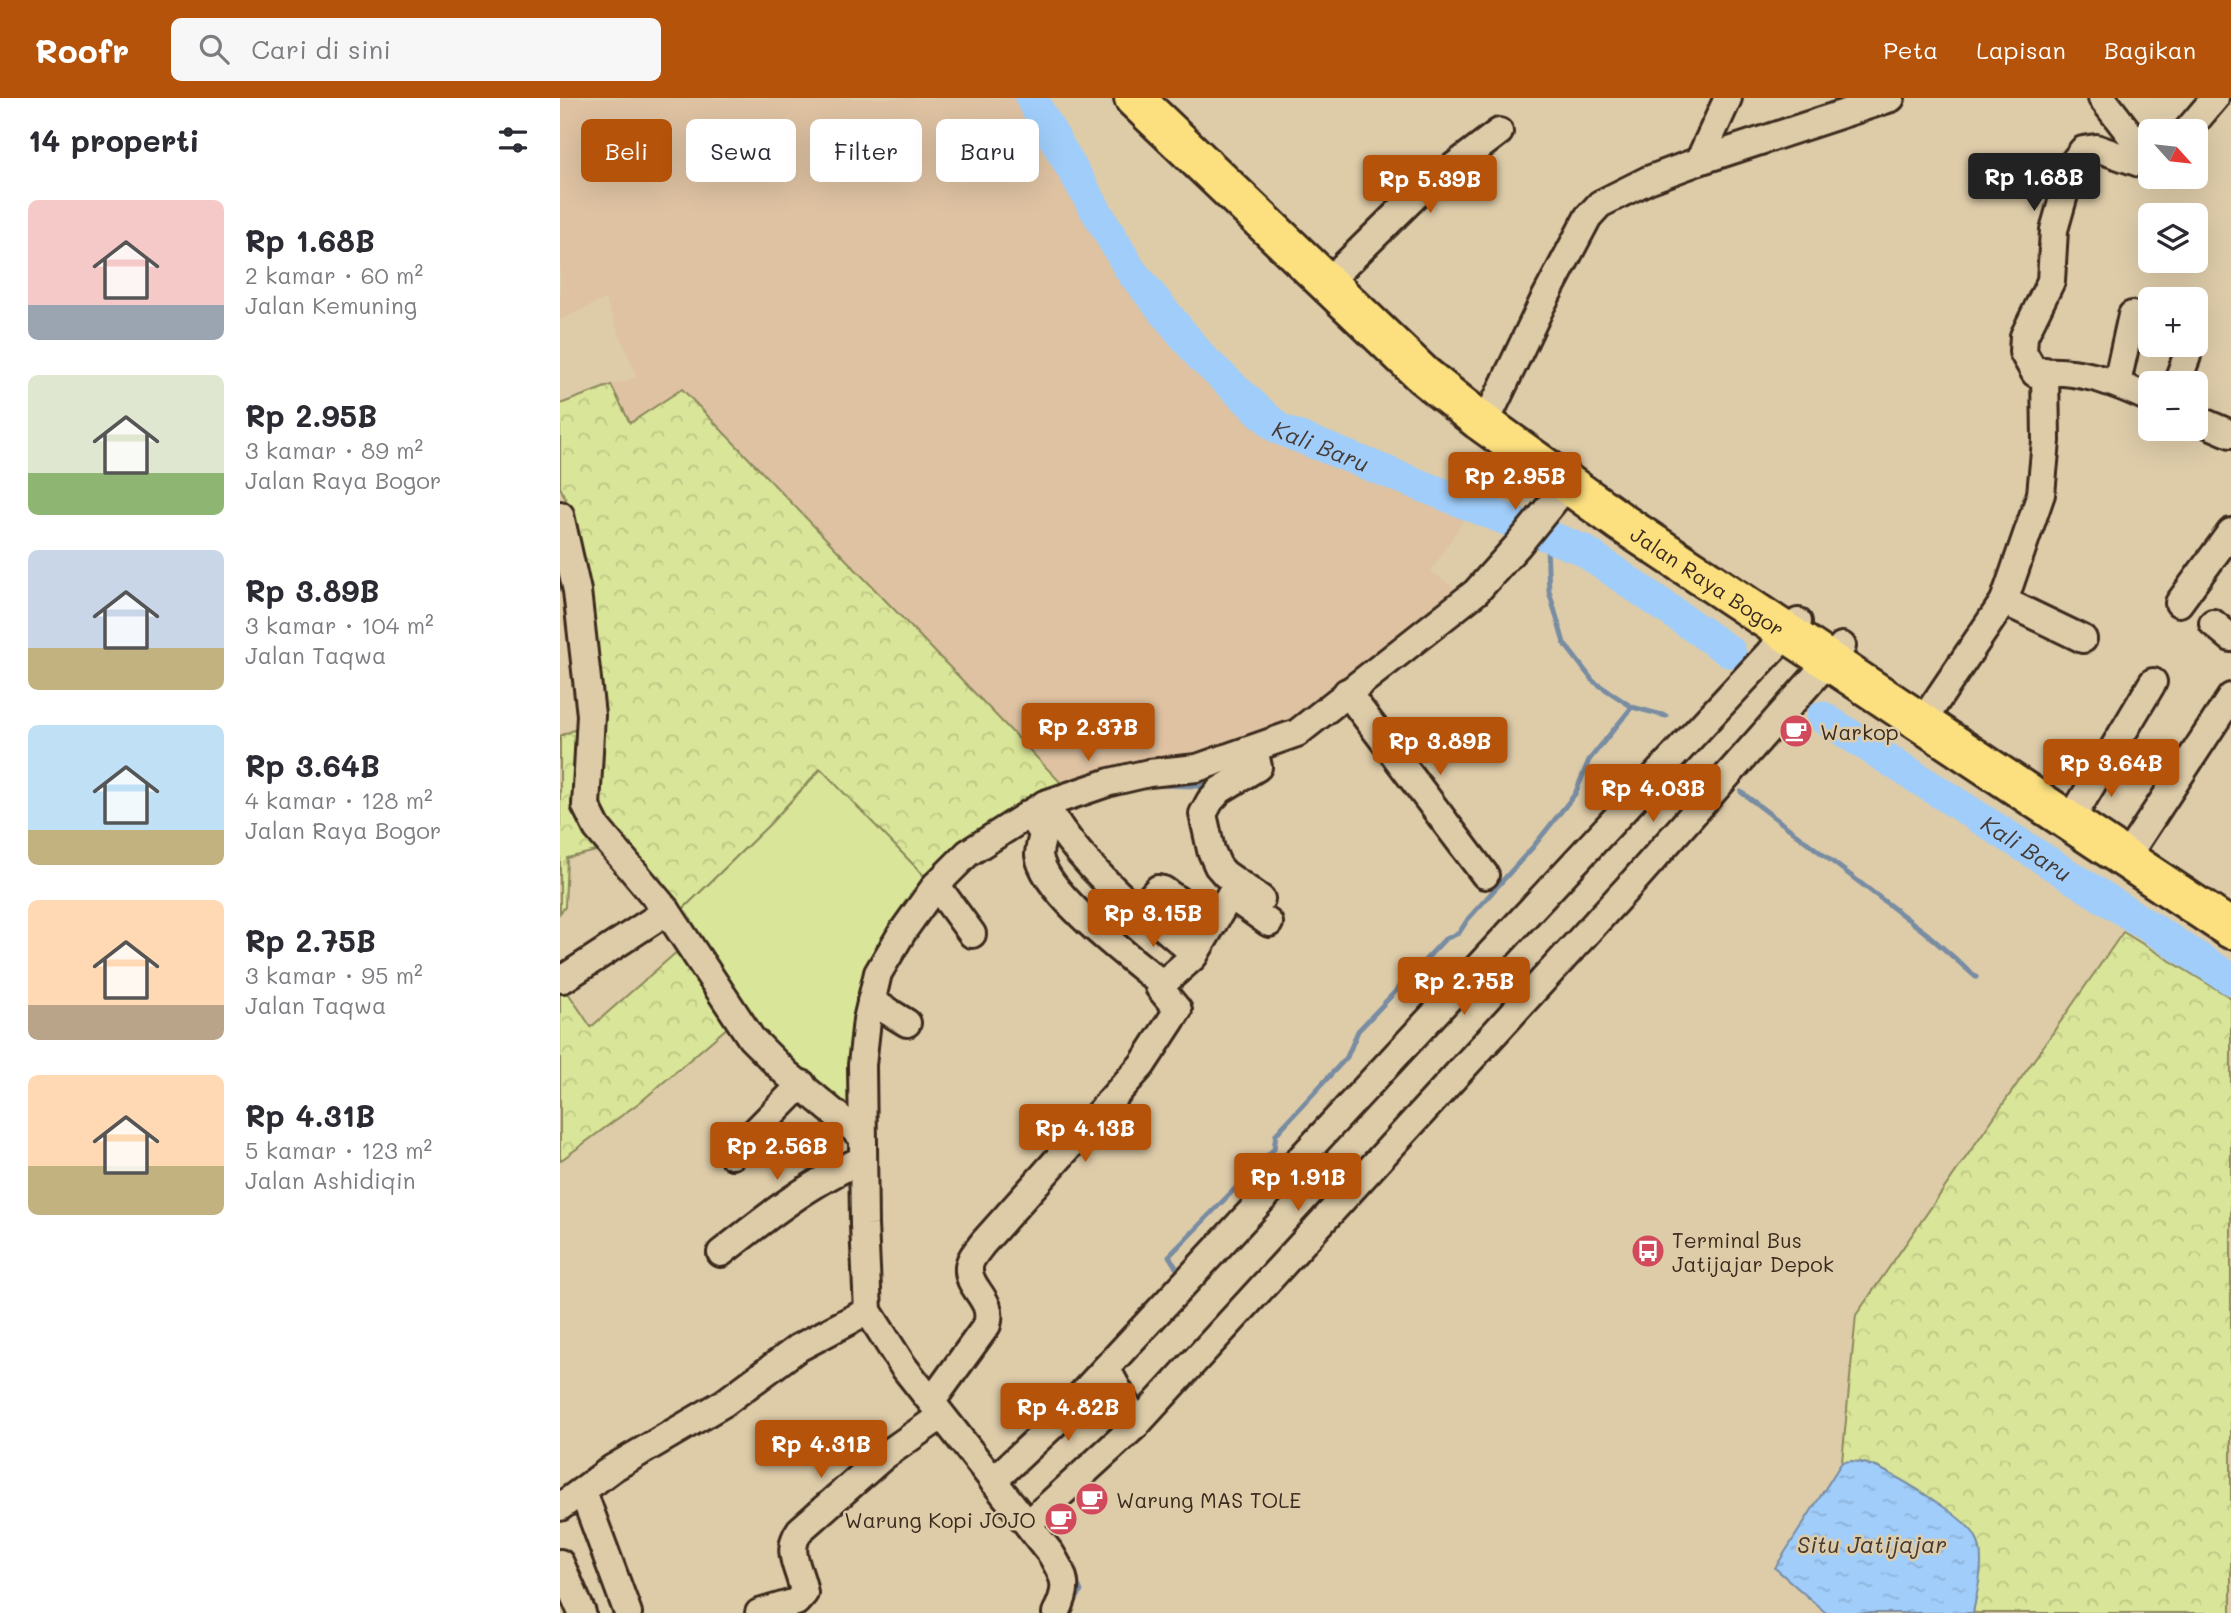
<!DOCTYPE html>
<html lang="id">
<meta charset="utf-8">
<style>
:root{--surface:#fff;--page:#f7f7f7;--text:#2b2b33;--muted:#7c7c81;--accent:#b45309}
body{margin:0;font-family:Mali,sans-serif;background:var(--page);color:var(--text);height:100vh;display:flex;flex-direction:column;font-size:26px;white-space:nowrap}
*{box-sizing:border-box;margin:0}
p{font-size:23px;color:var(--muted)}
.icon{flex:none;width:38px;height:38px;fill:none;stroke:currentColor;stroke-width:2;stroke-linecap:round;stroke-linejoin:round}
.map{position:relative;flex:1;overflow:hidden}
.sheet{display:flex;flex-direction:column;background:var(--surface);width:560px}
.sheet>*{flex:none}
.banner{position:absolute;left:21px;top:21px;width:665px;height:63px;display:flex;gap:14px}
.needle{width:46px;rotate:117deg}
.controls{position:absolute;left:1578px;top:21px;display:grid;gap:14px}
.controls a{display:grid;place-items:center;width:70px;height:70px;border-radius:10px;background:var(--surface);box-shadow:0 7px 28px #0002;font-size:35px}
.price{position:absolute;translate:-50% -60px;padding:0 16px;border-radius:7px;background:var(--accent);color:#fff;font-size:23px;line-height:46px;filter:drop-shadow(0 2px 4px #0008)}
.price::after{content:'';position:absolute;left:50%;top:42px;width:21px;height:16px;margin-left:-10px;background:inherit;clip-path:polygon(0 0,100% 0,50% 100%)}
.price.active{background:#222;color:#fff}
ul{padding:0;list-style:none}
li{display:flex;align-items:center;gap:21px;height:175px;padding:0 28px}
li span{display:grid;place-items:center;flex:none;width:196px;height:140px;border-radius:10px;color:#555}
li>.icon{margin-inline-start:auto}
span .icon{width:84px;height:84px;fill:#fffc;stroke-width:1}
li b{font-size:30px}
h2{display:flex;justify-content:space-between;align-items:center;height:84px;padding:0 28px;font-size:30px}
.chip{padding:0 24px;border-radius:10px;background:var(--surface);box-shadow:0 7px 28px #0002;font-size:24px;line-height:63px}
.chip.active{background:var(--accent);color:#fff}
header{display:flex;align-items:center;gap:42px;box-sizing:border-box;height:98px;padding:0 35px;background:var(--accent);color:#fff}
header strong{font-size:33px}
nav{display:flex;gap:38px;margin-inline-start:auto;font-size:24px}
.search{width:490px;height:63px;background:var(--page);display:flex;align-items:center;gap:18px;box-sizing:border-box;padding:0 24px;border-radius:10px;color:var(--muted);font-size:26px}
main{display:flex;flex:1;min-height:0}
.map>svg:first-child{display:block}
.built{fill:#dec2a2}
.forest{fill:url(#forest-crowns);stroke:#8a885b;stroke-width:2}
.garden{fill:#d9e598;stroke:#8a885b;stroke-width:2}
.water{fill:url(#water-ripples);stroke:#788ca2;stroke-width:2}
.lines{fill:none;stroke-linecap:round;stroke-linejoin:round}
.stream{stroke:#788ca2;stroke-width:5}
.river{stroke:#a0cdfa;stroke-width:32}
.minor-casing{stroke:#3b2a1e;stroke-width:32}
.highway-casing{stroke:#3b2a1e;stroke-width:44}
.minor{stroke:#decca9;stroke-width:26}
.highway{stroke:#fce080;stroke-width:38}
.labels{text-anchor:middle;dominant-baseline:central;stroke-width:5;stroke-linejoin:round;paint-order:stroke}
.street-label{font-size:21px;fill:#3b2a1e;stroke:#decca9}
.poi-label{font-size:21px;fill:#3b2a1e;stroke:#decca9;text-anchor:start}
.water-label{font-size:23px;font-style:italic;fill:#453a34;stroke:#decca9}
</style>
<header>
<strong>Roofr</strong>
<div class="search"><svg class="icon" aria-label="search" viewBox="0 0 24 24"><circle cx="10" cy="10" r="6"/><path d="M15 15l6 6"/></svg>Cari di sini</div>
<nav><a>Peta</a><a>Lapisan</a><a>Bagikan</a></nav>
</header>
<main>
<section class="sheet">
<h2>14 properti<svg class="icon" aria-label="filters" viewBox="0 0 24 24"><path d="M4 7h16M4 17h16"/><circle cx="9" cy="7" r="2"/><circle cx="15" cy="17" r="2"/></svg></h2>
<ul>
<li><span style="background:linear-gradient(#f6c9c9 75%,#9aa5b1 0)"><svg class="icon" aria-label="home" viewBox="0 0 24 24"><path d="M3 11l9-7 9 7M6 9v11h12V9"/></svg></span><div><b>Rp 1.68B</b><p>2 kamar · 60 m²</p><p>Jalan Kemuning</p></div></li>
<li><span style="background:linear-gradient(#dfe7d0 70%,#8fb573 0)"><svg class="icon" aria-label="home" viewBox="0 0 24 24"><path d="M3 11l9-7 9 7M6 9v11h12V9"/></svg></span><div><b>Rp 2.95B</b><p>3 kamar · 89 m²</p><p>Jalan Raya Bogor</p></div></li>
<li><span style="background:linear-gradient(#c9d6e8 70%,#c2b280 0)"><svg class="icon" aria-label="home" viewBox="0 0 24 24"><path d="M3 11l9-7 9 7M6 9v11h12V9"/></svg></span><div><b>Rp 3.89B</b><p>3 kamar · 104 m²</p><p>Jalan Taqwa</p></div></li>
<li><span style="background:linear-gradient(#bfe0f5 75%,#c2b280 0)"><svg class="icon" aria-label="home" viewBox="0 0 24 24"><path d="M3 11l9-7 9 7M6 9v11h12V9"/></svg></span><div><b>Rp 3.64B</b><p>4 kamar · 128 m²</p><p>Jalan Raya Bogor</p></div></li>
<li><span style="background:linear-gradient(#ffd9b3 75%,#b9a48a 0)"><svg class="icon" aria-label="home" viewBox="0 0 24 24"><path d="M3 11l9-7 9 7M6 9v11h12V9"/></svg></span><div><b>Rp 2.75B</b><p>3 kamar · 95 m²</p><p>Jalan Taqwa</p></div></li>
<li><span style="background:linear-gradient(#ffd9b3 65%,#c2b280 0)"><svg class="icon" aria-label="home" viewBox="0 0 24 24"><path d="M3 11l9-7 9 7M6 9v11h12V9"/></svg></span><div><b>Rp 4.31B</b><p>5 kamar · 123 m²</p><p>Jalan Ashidiqin</p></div></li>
</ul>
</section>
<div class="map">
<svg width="1671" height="1515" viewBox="0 0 1671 1515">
<defs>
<pattern id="forest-crowns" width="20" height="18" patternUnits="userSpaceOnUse" patternTransform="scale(1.75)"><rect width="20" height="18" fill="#d9e598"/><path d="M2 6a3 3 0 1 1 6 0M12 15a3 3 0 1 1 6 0" fill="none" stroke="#bbc583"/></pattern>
<pattern id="water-ripples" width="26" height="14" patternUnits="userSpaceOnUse" patternTransform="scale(1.75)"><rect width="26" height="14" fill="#a0cdfa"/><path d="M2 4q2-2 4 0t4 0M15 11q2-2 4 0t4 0" fill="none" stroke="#8bb0d6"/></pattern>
</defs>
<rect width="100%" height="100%" fill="#decca9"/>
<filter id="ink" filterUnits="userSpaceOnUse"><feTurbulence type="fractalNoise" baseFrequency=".0143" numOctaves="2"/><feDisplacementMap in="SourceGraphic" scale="14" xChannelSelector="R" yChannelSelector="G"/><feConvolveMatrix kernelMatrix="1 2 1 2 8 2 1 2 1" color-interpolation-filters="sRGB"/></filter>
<g filter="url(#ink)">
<polygon class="built" points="0,0 455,0 488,60 518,106 559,175 608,228 638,272 679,313 726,343 795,374 909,413 871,473 897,492 863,515 818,558 752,615 648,662 505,689 122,291 70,325 51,287 77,279 45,201 0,222"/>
<g class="forest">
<polygon points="51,287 70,325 122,291 505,689 372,786 260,671 209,727 118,816 32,705 29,510 8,406 0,389 0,306"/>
<polygon points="16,631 11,713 36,753 7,760 5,809 0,815 0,638"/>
<polygon points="1563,834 1671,900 1671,1515 1413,1515 1420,1468 1363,1395 1319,1370 1301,1364 1282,1364 1296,1217"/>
<polygon points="119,852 169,928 84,1001 0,1063 0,883 31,929"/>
</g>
<polygon class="garden" points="261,671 372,786 327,848 296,1013 267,999 201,937 118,816 209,727"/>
<path class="water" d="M 1292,1363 C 1301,1364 1310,1366 1318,1370 C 1339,1379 1407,1420 1416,1439 C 1427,1460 1417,1493 1413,1515 L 1266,1515 L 1215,1470 L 1282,1364 Z"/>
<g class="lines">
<g class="stream">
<polyline points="991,439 987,449 989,493 1004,545 1033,583 1072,609 1106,618"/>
<polyline points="590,687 640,688 656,682"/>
<polyline points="1181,694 1366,835 1416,879"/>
<polyline points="402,777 424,759"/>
<polyline points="617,1171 609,1158 714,1051 716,1036 787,959 798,933 885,841 899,835 908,821 973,749 1015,696 1029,662 1072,609"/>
<polyline points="512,1508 521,1493 514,1479"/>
</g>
<g class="river">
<path id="s1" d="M 471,0 L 571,173 L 643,261 L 719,331 L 1023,452 L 1170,554"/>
<path id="s2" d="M 1262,619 L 1671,881"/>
</g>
<defs>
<g id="minor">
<polyline points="1542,0 1573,40 1591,51"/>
<polyline points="1627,33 1655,0"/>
<polyline points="1139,63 1168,0"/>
<path d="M 1591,69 L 1536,50 L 1523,52 L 1513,65 L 1494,132 L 1491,183 L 1464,238 L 1463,254 L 1475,275 C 1516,269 1554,284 1591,301"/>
<polyline points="779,173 855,98 939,34"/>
<polyline points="1557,285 1572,217"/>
<polyline points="1617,285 1627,258"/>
<polyline points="933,309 982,206 1028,119 1040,106 1088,82 1139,63 1331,0"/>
<polyline points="1636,321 1671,336"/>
<polyline points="0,417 17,493 31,617 26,708 37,730 107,813 191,940 227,976 302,1038"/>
<polyline points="1444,503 1523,541"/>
<polyline points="1619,505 1671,434"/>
<polyline points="1653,525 1671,540"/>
<polyline points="787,594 925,777"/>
<polyline points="1373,608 1444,503 1481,396 1486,343 1485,273"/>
<polyline points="694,651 698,669 660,692 650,703 643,716 651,752 658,768 665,776 701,801"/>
<path d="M 485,706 C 507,746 539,779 573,809 L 581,810 L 598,791 L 603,792 L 652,826"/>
<polyline points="1519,708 1593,584"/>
<path d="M 470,715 L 483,736 C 482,742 479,750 479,757 C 483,795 573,862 602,886"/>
<polyline points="1565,761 1671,599"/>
<polyline points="376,787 412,836"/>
<polyline points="581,810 635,856"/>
<polyline points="3,881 107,813"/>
<polyline points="311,903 347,925"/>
<polyline points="172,1057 242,986"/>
<path d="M 161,1155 C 204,1121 252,1083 302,1062"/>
<polyline points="546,1270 577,1326"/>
<path d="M 372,1303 L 427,1227 C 435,1201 407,1191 409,1170 C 409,1161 418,1152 423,1145 L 582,967 L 618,912 L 599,889 L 633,859 L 669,799 L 674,800 L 709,825"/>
<polyline points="433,1383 494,1326 1238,524"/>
<polyline points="23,1394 68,1515"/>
<polyline points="0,1409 53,1370 164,1305 238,1250 308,1213"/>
<polyline points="468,1426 577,1326 1073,784 1282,548"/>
<polyline points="0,1465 22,1515"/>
<path d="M 199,1515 L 236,1504 L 244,1495 C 241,1472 224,1454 240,1432 L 324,1358 L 381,1318"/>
<path d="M 496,1515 C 510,1488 505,1480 491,1456 L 343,1268 L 308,1213 L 304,1127 L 302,967 L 307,922 L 318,875 L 343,833 L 376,787 L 408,755 L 485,706 L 550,684 L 589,675 L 637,670 L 737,635 L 916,494 L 959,446 L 1007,387"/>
</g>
<g id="highway">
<path id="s3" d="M 574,0 L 863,277 L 919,322 L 1062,425 L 1671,831"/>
</g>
</defs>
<use href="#minor" class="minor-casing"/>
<use href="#highway" class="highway-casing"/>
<use href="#minor" class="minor"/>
<use href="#highway" class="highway"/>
</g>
</g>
<defs>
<symbol id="cafe-disc" viewBox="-11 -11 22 22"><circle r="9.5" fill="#d1495b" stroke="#decca9"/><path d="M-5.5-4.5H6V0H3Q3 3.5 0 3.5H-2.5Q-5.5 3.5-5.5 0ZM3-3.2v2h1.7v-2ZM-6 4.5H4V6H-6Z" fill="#fff"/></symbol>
<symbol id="bus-disc" viewBox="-11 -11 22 22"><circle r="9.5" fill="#d1495b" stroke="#decca9"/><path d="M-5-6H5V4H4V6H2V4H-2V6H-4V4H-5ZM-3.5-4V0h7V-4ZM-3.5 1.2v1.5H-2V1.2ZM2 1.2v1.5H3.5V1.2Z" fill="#fff"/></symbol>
</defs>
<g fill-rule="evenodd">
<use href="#cafe-disc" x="1217" y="614" width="38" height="38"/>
<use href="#bus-disc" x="1069" y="1134" width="38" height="38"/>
<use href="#cafe-disc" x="513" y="1382" width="38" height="38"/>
<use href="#cafe-disc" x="482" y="1402" width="38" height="38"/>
</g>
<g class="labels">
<g class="street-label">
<text stroke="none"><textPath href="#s3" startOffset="752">Jalan Raya Bogor</textPath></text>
</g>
<g class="poi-label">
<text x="1260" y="633">Warkop</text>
<text x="1112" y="1141">Terminal Bus<tspan x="1112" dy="24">Jatijajar Depok</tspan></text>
<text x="556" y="1401">Warung MAS TOLE</text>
<text x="476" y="1421" text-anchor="end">Warung Kopi JOJO</text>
</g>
<g class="water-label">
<text stroke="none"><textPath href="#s1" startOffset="462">Kali Baru</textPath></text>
<text stroke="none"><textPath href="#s2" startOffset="243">Kali Baru</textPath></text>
<text x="1312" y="1446">Situ Jatijajar</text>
</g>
</g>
</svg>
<div class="controls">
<a><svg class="needle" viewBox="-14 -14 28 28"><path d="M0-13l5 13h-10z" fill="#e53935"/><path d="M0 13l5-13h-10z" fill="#7c7c81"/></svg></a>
<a><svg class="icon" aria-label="layers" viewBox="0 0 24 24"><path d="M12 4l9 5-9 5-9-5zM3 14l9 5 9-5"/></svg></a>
<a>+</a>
<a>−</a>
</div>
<b class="price active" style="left:1474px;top:115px">Rp 1.68B</b>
<b class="price" style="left:870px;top:117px">Rp 5.39B</b>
<b class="price" style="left:955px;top:414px">Rp 2.95B</b>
<b class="price" style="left:528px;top:665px">Rp 2.37B</b>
<b class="price" style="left:880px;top:679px">Rp 3.89B</b>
<b class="price" style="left:1551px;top:701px">Rp 3.64B</b>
<b class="price" style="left:1093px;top:726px">Rp 4.03B</b>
<b class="price" style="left:593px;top:851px">Rp 3.15B</b>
<b class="price" style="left:904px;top:919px">Rp 2.75B</b>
<b class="price" style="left:525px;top:1066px">Rp 4.13B</b>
<b class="price" style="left:217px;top:1084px">Rp 2.56B</b>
<b class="price" style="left:738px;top:1115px">Rp 1.91B</b>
<b class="price" style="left:508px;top:1345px">Rp 4.82B</b>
<b class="price" style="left:261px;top:1382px">Rp 4.31B</b>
<div class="banner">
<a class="chip active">Beli</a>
<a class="chip">Sewa</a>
<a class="chip">Filter</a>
<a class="chip">Baru</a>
</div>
</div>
</main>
